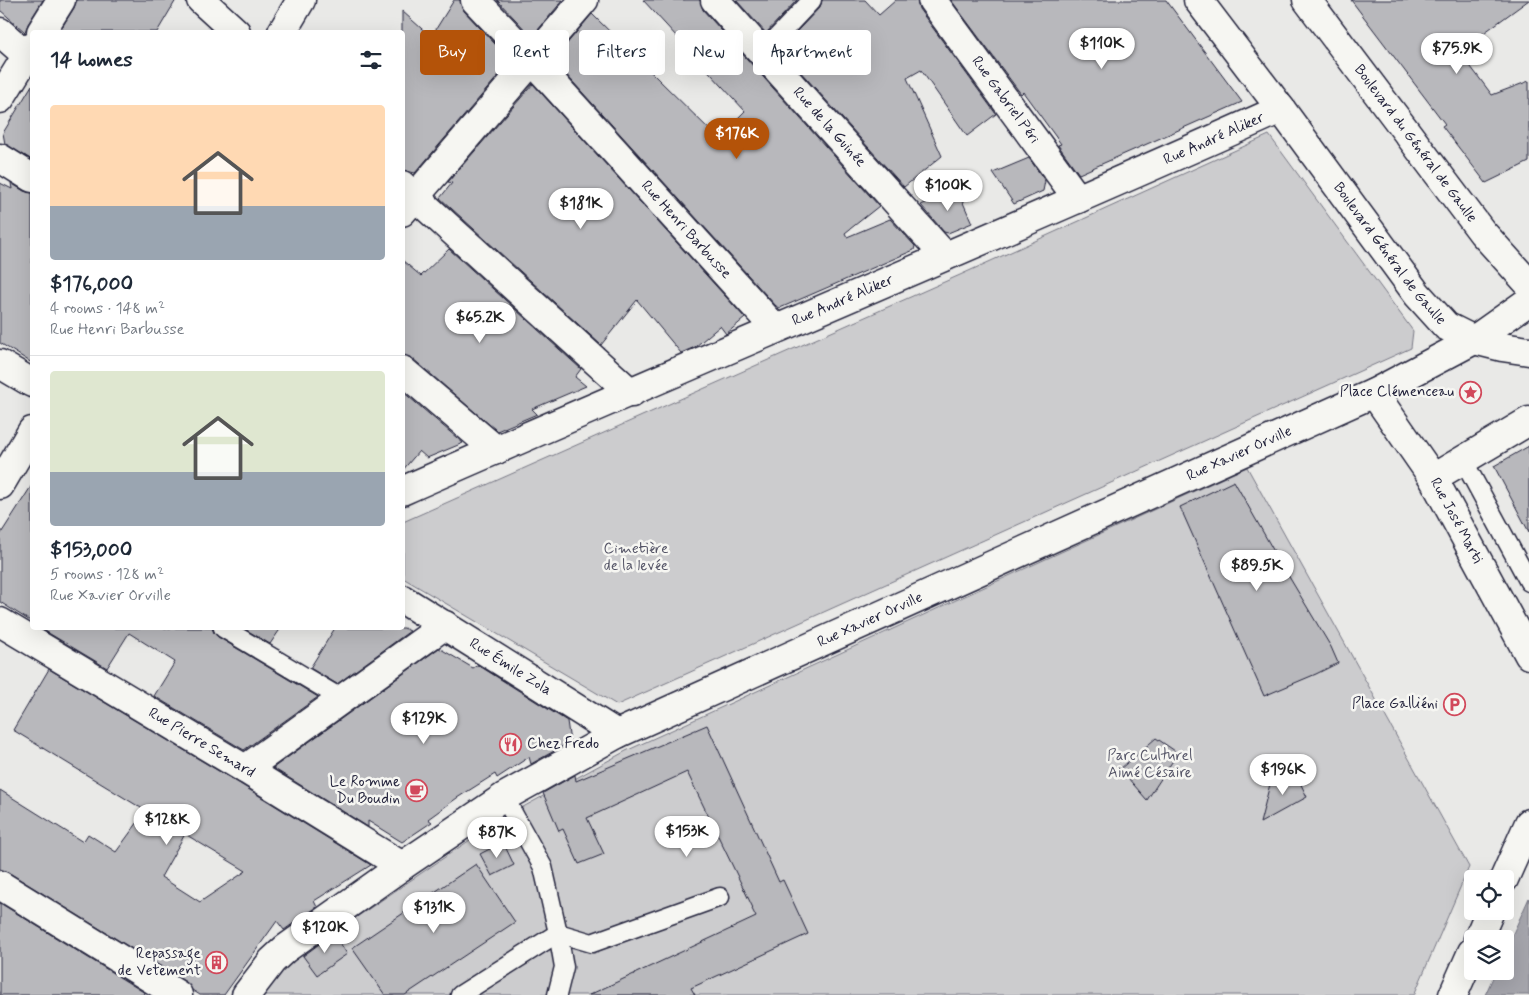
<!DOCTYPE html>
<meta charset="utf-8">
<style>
:root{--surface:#fff;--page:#f2f2f3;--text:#1f2937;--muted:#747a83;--line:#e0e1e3;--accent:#b45309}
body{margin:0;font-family:Mynerve,sans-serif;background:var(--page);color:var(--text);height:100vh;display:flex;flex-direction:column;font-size:19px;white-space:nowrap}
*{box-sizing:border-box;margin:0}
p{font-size:16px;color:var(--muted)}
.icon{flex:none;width:28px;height:28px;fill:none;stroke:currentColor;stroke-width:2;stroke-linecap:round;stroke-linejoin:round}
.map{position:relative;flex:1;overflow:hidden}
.side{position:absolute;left:30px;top:30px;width:375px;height:600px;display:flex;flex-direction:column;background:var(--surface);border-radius:5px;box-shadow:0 5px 20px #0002}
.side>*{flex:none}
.banner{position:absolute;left:420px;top:30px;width:475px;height:45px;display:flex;gap:10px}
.controls{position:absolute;left:1464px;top:870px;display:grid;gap:10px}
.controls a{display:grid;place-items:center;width:50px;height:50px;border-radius:5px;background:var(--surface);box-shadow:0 5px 20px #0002;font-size:25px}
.price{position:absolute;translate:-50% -42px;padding:0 11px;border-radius:18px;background:#fff;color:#222;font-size:16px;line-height:32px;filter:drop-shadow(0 1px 2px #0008)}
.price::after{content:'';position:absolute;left:50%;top:30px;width:15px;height:11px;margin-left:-8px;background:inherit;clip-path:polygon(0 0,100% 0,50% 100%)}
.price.selected{background:var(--accent);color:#fff}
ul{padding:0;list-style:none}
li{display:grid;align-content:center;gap:10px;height:265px;padding:0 20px}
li+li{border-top:1px solid var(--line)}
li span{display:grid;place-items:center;height:155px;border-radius:5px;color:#555}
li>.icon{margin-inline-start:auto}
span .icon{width:90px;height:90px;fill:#fffc;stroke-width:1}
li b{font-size:21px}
h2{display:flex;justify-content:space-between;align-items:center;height:60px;padding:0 20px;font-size:21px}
.chip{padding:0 18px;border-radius:5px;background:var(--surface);box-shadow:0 5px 20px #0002;font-size:18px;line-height:45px}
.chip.selected{background:var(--accent);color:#fff}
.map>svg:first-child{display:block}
.green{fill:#ccccce;stroke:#777784}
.water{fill:#a5a5ac;stroke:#71717f}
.building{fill:#b8b8bc;stroke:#22223b;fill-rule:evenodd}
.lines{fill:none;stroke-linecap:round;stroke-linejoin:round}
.service-casing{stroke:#22223b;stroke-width:21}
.minor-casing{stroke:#22223b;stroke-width:31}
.tertiary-casing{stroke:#22223b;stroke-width:31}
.secondary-casing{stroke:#22223b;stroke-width:31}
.service{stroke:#f6f6f2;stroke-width:18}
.minor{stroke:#f6f6f2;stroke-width:28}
.tertiary{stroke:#f6f6f2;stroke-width:28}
.secondary{stroke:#f6f6f2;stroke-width:28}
.labels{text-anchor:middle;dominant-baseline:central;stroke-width:5;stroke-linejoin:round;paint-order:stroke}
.street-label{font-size:15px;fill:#22223b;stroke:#f6f6f2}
.poi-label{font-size:15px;fill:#22223b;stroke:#f6f6f2;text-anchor:end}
.park-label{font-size:15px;fill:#555567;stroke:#f6f6f2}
</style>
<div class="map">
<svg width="1529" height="995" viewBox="0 0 1529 995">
<rect width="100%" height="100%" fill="#e9e9e7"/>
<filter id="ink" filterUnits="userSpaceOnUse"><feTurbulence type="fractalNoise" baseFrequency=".02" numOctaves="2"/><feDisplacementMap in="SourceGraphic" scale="10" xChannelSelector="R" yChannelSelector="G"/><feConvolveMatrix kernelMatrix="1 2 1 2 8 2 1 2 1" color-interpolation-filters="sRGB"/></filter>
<g filter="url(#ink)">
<g class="green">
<polygon points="1269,135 1413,331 1411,348 617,705 403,578 403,522 960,275"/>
<polygon points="1247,467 1469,867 1414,995 262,995 289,963 501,819 626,751"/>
</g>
<polygon class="water" points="1529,898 1529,995 1485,995 1496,971 1505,971 1505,951"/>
<g class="building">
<polygon points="0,0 43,0 28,24 25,32 0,10"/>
<polygon points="77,0 176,0 157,32 59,32 74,8"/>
<polygon points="454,0 460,0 464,11 511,61 415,173 402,170 402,11 431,37"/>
<polygon points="497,0 563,0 532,37"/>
<polygon points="643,0 700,0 703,10 879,206 845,233 847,237 890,219 915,246 914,250 780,308 776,306 553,60 592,14 718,138 745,111"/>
<polygon points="736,0 797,0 766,33"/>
<polygon points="822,0 865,0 879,15 896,0 917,0 919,9 996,114 967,136 921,70 907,78 942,156 904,187 780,49 820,7"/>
<polygon points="951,0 1166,0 1242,102 1079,174 1058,145 1061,144 1023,92 1021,94"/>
<polygon points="1351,0 1529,0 1459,51 1492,95 1529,81 1529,162 1486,183 1442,126 1445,124"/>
<polygon points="533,84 745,318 726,334 720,326 695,347 681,353 637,300 601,345 440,198 452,183 448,182"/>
<polygon points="32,85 32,160 5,144 3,133"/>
<polygon points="1029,158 1045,181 1043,191 1014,204 993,173"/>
<polygon points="0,183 12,189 11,183 24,191 32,193 32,363 0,343"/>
<polygon points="957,189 972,223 948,233 944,232 921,205"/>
<polygon points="449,249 581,369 575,377 586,386 532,409 537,414 497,431 412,358 402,355 402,260 421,276"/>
<polygon points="402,391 463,443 427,458 419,451 402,471"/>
<polygon points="1529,446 1529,532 1494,466"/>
<polygon points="1234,481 1276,555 1331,647 1338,663 1316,674 1264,696 1180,507"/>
<polygon points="32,485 32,622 0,602 0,535"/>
<polygon points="40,628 212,628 214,633 218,637 318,697 244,750 154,696 175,662 129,633 107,668"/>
<polygon points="243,628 281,628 270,644"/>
<polygon points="335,628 404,628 410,631 337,684 310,668"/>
<polygon points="439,648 473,668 478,665 567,721 570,742 531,764 529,757 497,778 495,774 457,798 428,819 432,822 402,842 368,821 368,827 273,768"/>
<path d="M 49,669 L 237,782 L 371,865 L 314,901 L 317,907 L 284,930 L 277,921 L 224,995 L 200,995 L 192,990 L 186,982 L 8,872 L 0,869 L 0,790 L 83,842 L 88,834 L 116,852 L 146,811 L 13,730 ZM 185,834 L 246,871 L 200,902 L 161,877 Z"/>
<polygon points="707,725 779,882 783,880 808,934 691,988 695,995 589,995 756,917 752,909 753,908 687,772 587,818 604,854 579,864 563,829 559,831 543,793 575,775 576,781"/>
<polygon points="1156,738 1178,753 1147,800 1120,769"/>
<polygon points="1295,772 1307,797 1260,823 1270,784"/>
<polygon points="503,842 514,865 492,876 480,854"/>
<polygon points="476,864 515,922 405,995 385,995 352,948"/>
<polygon points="0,903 145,993 144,995 0,995"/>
<polygon points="334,933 347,954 317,975 303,956"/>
</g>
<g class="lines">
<defs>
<g id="service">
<polyline points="762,53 812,0"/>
<polyline points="1463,460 1529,582"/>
<polyline points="223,628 342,699"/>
<polyline points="460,995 558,933 543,867 504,797"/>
<polyline points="557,995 564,967 558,933 592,943 720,897"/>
</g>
<g id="minor">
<polyline points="201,0 236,32"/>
<path id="s1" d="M 475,0 L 532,60 L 775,328"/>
<path id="s2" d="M 715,0 L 945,256"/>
<path id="s3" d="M 932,0 L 1078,199"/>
<polyline points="0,32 32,60"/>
<polyline points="0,158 32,178"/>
<polyline points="402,185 631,393"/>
<polyline points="402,212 584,0"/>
<polyline points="0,364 32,383"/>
<polyline points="402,370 496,450"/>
<path id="s4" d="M 1374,393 L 1433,478 L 1529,655"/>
<polyline points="1433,478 1529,421"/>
<path id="s5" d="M 402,491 C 695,362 990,240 1281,109"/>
<path id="s6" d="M 402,599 L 617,734"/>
<path id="s7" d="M 0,622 L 245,769 L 402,866"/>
<polyline points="245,769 445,625"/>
<polyline points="0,885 178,995"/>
</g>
<g id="tertiary">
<polyline points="41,32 61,0"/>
<polyline points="282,32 301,0"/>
<polyline points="0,99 32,47"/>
<polyline points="0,485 32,431"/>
</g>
<g id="secondary">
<path id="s8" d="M 1198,0 L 1281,109 L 1417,294 L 1446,326 L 1474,340 L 1502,347 L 1529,351"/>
<path id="s9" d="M 1307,0 L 1482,232 L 1529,284"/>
<polyline points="1504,879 1529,823"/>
<polyline points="1478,939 1490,911"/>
<path id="s10" d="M 246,995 L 272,961 L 285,949 L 402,866 L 504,797 L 617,734 L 1374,393 L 1474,340 L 1529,301"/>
<polyline points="1453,995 1472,952"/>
</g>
</defs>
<use href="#service" class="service-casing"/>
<use href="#minor" class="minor-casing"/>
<use href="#tertiary" class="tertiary-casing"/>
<use href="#secondary" class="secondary-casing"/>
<use href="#service" class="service"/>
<use href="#minor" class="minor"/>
<use href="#tertiary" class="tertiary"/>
<use href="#secondary" class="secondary"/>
</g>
</g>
<defs>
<symbol id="sight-ring" viewBox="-11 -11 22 22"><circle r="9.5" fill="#f6f6f2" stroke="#d1495b" stroke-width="1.5"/><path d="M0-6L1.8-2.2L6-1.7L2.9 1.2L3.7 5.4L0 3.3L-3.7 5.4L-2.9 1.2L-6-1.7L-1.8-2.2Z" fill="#d1495b"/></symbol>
<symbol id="parking-ring" viewBox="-11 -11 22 22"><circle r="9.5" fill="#f6f6f2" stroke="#d1495b" stroke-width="1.5"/><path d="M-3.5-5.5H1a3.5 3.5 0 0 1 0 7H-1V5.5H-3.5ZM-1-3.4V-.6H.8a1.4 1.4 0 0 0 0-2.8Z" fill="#d1495b"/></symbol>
<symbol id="restaurant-ring" viewBox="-11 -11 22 22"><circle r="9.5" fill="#f6f6f2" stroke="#d1495b" stroke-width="1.5"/><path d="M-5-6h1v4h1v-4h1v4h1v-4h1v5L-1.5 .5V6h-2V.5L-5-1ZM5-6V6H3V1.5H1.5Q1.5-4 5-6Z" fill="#d1495b"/></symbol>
<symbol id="cafe-ring" viewBox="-11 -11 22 22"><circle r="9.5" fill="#f6f6f2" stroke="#d1495b" stroke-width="1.5"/><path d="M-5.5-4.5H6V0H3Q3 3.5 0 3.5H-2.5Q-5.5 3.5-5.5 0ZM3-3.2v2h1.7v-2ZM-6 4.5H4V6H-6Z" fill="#d1495b"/></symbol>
<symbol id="building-ring" viewBox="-11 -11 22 22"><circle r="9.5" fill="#f6f6f2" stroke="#d1495b" stroke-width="1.5"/><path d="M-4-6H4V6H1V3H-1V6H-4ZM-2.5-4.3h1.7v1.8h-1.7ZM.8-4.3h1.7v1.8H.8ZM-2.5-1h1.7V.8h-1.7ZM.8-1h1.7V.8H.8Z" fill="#d1495b"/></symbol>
</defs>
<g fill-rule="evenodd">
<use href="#sight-ring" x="1458" y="380" width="25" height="25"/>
<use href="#parking-ring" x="1442" y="692" width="25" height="25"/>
<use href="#restaurant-ring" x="498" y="732" width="25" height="25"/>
<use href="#cafe-ring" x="404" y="778" width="25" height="25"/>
<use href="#building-ring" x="204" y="950" width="25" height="25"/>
</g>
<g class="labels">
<g class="street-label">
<text stroke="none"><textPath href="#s3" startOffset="124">Rue Gabriel Péri</textPath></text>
<text stroke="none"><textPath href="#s2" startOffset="171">Rue de la Guinée</textPath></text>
<text stroke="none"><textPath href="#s5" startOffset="885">Rue André Aliker</textPath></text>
<text stroke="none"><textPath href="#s9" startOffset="180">Boulevard du Général de Gaulle</textPath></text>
<text stroke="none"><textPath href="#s1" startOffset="312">Rue Henri Barbusse</textPath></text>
<text stroke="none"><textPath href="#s8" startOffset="318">Boulevard Général de Gaulle</textPath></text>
<text stroke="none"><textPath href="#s5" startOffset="480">Rue André Aliker</textPath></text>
<text stroke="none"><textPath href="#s10" startOffset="1139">Rue Xavier Orville</textPath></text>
<text stroke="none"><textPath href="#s4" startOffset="152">Rue José Marti</textPath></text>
<text stroke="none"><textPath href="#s10" startOffset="734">Rue Xavier Orville</textPath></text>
<text stroke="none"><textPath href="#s6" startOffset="128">Rue Émile Zola</textPath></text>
<text stroke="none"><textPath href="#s7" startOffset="235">Rue Pierre Semard</textPath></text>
</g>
<g class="poi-label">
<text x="1454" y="392">Place Clémenceau</text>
<text x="1438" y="704">Place Galliéni</text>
<text x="527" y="744" text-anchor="start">Chez Fredo</text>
<text x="400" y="782">Le Romme<tspan x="400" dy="17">Du Boudin</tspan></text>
<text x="201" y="954">Repassage<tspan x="201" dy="17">de Vetement</tspan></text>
</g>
<g class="park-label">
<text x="636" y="549">Cimetière<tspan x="636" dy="17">de la levée</tspan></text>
<text x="1150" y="756">Parc Culturel<tspan x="1150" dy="17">Aimé Césaire</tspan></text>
</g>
</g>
</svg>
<div class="controls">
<a><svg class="icon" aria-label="locate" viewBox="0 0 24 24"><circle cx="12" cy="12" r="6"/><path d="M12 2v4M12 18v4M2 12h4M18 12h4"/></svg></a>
<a><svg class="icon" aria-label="layers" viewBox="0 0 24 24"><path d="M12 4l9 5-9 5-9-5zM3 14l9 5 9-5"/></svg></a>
</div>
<b class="price" style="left:1102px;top:70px">$110K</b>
<b class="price" style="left:1457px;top:75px">$75.9K</b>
<b class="price selected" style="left:737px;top:160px">$176K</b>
<b class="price" style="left:948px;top:212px">$100K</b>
<b class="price" style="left:581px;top:230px">$181K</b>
<b class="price" style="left:480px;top:344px">$65.2K</b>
<b class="price" style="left:1257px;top:592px">$89.5K</b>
<b class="price" style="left:424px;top:745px">$129K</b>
<b class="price" style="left:1283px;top:796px">$196K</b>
<b class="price" style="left:167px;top:846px">$128K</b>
<b class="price" style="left:687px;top:858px">$153K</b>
<b class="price" style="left:497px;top:859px">$87K</b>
<b class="price" style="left:434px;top:934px">$131K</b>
<b class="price" style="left:325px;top:954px">$120K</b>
<div class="banner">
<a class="chip selected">Buy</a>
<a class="chip">Rent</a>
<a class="chip">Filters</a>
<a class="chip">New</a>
<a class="chip">Apartment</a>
</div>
<section class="side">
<h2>14 homes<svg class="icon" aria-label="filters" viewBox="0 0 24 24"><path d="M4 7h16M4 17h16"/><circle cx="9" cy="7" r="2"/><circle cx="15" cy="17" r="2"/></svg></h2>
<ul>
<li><span style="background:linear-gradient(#ffd9b3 65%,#9aa5b1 0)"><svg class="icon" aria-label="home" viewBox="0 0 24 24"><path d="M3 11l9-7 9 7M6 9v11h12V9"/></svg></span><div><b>$176,000</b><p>4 rooms · 148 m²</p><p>Rue Henri Barbusse</p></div></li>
<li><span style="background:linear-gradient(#dfe7d0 65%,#9aa5b1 0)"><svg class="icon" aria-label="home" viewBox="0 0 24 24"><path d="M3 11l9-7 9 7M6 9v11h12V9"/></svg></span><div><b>$153,000</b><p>5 rooms · 128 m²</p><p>Rue Xavier Orville</p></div></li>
</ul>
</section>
</div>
